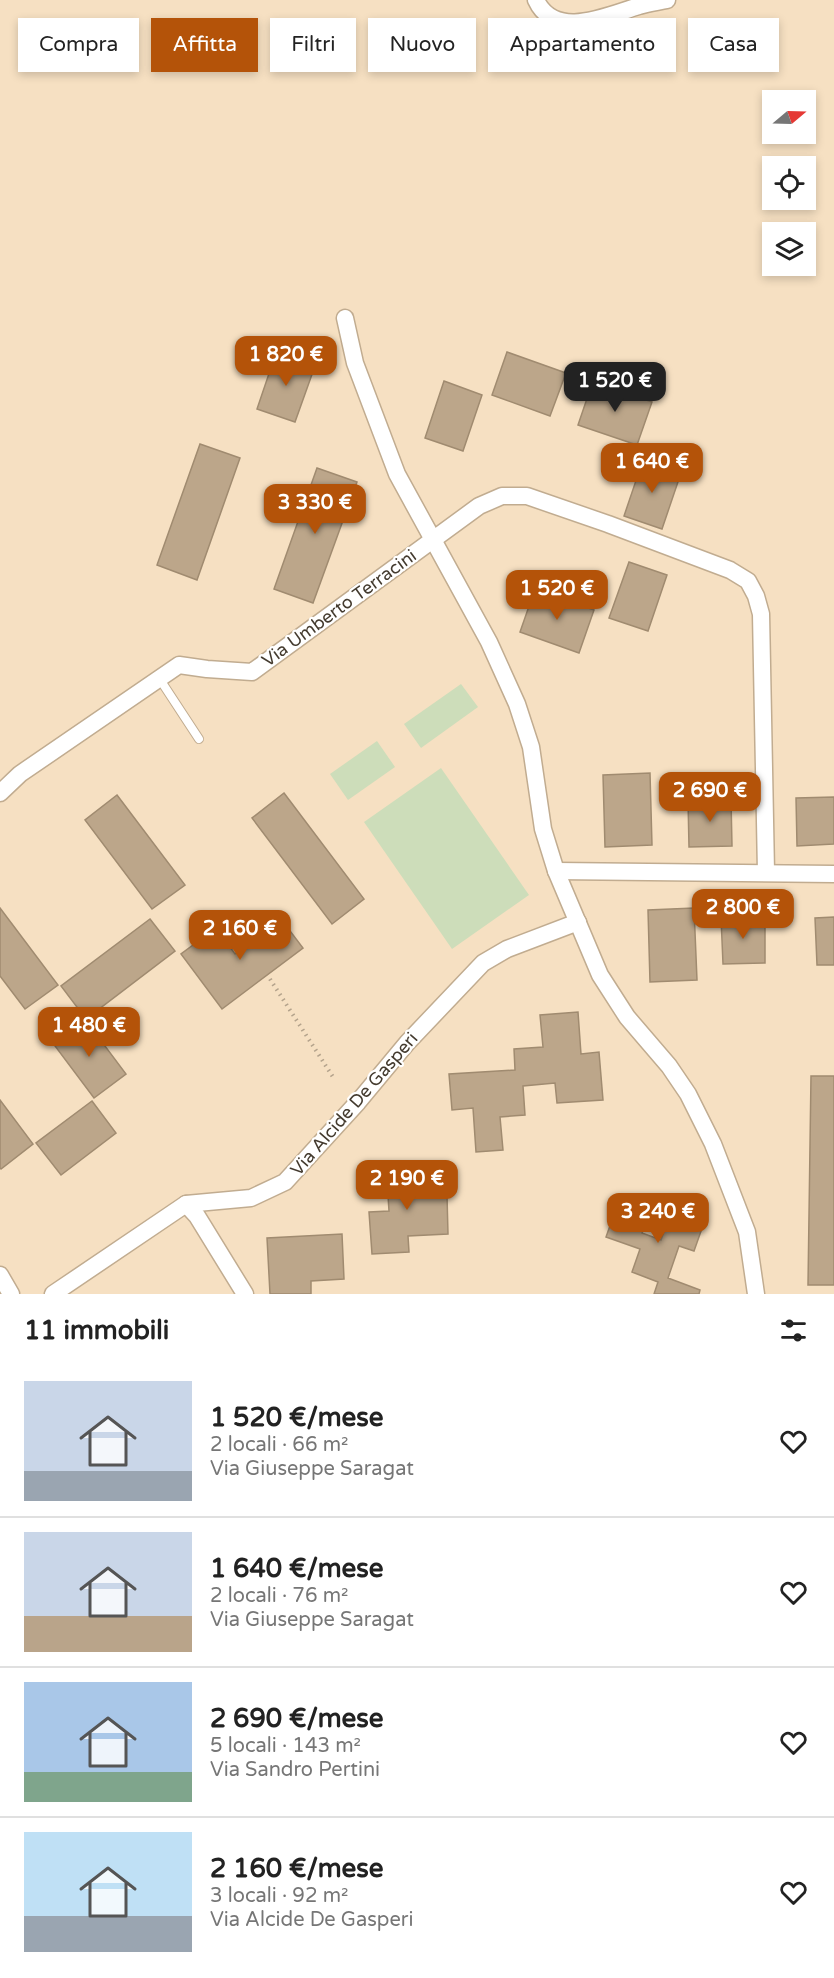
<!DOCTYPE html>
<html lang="it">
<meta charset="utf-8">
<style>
:root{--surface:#fff;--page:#f2f2f2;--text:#222;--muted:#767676;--line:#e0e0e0;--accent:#b45309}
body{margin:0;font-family:"Varela Round",sans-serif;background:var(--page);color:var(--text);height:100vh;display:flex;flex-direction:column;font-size:22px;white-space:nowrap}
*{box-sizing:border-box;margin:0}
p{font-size:20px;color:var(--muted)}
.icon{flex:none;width:33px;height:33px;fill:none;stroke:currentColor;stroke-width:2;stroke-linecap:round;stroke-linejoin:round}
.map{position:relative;height:1294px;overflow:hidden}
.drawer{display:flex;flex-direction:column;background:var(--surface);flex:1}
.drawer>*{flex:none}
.hud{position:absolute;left:18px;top:18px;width:798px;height:54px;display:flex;gap:12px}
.needle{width:39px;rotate:71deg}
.controls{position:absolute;left:762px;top:90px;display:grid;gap:12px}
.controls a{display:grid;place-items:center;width:54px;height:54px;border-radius:0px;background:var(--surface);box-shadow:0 3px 9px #0003;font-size:30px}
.price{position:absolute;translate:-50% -51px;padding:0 14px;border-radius:12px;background:var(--accent);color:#fff;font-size:20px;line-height:39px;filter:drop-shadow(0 2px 3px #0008)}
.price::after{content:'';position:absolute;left:50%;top:36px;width:18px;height:14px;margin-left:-9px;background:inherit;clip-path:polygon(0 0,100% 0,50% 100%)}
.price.current{background:#222;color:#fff}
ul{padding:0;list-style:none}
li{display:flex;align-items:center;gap:18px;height:150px;padding:0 24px}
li+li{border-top:2px solid var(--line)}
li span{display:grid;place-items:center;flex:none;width:168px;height:120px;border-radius:0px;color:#555}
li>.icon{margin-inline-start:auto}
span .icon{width:72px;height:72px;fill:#fffc;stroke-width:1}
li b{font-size:26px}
h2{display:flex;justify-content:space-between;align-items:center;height:72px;padding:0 24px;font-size:26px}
.tag{padding:0 21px;border-radius:0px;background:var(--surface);box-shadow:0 3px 9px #0003;font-size:21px;line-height:54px}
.tag.current{background:var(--accent);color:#fff}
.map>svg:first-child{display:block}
.green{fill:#cdddba}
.building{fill:#bca68a;stroke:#a08b70;stroke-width:1.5}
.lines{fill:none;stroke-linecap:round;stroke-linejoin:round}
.lane-casing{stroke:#c1ac90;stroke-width:10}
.street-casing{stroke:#c1ac90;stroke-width:19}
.path{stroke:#b4a38c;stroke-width:4;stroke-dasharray:1.5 4.5;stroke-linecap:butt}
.lane{stroke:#fff;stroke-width:8}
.street{stroke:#fff;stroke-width:16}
.labels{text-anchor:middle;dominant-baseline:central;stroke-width:4.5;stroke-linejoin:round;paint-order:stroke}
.street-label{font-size:18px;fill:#443b2f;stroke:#fff}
</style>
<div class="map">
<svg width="834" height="1294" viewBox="0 0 834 1294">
<rect width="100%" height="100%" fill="#f6e0c2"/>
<g class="green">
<polygon points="461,684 478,707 421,748 404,724"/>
<polygon points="377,741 395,767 348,800 330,774"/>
<polygon points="441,768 529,895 452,949 364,822"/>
</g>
<g class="building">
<polygon points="507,352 566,373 550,416 492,395"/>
<polygon points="276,353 315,366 295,422 257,409"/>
<polygon points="444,381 482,395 463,451 425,438"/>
<polygon points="593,381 652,402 637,445 578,425"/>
<polygon points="200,444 240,458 197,580 157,565"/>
<polygon points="643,460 681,473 662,529 624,516"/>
<polygon points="317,468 357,482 313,603 274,589"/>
<polygon points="629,562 667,575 648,631 609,618"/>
<polygon points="535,589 594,610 579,653 520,632"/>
<polygon points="650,773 652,845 605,847 603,775"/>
<polygon points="284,793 364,899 332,924 252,818"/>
<polygon points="117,795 185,885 152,909 85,820"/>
<polygon points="834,797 834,844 797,846 796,798"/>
<polygon points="731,799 732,846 689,847 688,800"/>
<polygon points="0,908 58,985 25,1009 0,976"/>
<polygon points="694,908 697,980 650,982 648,910"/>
<polygon points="765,916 765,963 723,964 721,917"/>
<polygon points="834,917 834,965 817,965 815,918"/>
<polygon points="150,919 175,951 86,1019 61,986"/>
<polygon points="281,919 303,948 222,1009 181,954 216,928 235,954"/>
<polygon points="578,1012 581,1054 599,1052 603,1100 557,1103 555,1083 523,1086 525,1115 500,1117 503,1150 476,1152 473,1108 452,1110 449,1074 515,1070 514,1049 543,1047 540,1015"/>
<polygon points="84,1018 126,1074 94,1098 52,1042"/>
<polygon points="811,1076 834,1076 834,1285 808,1285"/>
<polygon points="0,1100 33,1144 1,1169 0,1168"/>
<polygon points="92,1101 116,1133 61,1175 36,1143"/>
<polygon points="425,1163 426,1196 447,1195 448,1234 408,1236 409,1252 372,1254 369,1212 389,1211 386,1165"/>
<polygon points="618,1203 649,1214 642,1233 661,1240 673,1205 706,1217 694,1251 679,1246 668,1278 700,1290 699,1294 654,1294 658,1282 632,1272 640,1249 606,1237"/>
<polygon points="342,1234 344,1279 311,1281 311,1294 270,1294 267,1238"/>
</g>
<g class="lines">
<defs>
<polyline id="lane" points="159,678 199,739"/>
<g id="street">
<path d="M 536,0 C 555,41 608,15 639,6 C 648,3 658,2 667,0"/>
<polyline points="345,318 355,363 397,474 489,642 517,704 531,747 543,829 556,871 600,975 627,1017 669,1066 688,1094 713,1144 747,1232 756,1294"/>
<polyline points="0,793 20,774 179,665 207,669 252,672 479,506 502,496 527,496 608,524 730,570 748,581 756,596 761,614 766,872"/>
<polyline points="556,871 834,874"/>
<polyline points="186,1204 197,1216 245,1294"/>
<polyline points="0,1275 11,1294"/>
<polyline points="53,1294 186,1204 251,1198 285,1182 358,1102 407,1043 483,963 507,949 578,922"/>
</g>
</defs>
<use href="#lane" class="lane-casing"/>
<use href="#street" class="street-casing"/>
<polyline class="path" points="270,979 333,1077"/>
<use href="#lane" class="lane"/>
<use href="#street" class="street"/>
</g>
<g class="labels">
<g class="street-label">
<text transform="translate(339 608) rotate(-36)">Via Umberto Terracini</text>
<text transform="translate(354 1104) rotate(-49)">Via Alcide De Gasperi</text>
</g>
</g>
</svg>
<div class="controls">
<a><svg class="needle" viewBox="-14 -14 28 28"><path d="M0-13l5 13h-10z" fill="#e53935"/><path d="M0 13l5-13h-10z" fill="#767676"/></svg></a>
<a><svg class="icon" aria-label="locate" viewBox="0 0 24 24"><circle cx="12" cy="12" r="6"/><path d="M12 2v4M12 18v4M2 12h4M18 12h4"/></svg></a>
<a><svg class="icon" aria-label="layers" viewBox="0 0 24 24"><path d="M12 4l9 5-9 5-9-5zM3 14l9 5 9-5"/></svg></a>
</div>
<b class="price" style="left:286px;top:387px">1 820 €</b>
<b class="price current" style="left:615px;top:413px">1 520 €</b>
<b class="price" style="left:652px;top:494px">1 640 €</b>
<b class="price" style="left:315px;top:535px">3 330 €</b>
<b class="price" style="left:557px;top:621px">1 520 €</b>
<b class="price" style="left:710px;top:823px">2 690 €</b>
<b class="price" style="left:743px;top:940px">2 800 €</b>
<b class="price" style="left:240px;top:961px">2 160 €</b>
<b class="price" style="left:89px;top:1058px">1 480 €</b>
<b class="price" style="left:407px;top:1211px">2 190 €</b>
<b class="price" style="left:658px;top:1244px">3 240 €</b>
<div class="hud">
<a class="tag">Compra</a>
<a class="tag current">Affitta</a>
<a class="tag">Filtri</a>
<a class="tag">Nuovo</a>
<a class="tag">Appartamento</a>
<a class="tag">Casa</a>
</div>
</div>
<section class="drawer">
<h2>11 immobili<svg class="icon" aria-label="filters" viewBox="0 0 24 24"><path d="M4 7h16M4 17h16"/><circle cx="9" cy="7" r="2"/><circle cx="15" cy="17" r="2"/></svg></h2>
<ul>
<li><span style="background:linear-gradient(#c9d6e8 75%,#9aa5b1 0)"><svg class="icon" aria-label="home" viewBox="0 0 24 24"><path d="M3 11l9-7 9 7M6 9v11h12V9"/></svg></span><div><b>1 520 €/mese</b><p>2 locali · 66 m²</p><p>Via Giuseppe Saragat</p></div><svg class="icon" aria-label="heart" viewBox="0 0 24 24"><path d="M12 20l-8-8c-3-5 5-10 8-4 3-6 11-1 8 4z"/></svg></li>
<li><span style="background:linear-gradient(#c9d6e8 70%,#b9a48a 0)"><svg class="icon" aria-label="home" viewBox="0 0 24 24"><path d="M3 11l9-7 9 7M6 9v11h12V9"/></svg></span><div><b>1 640 €/mese</b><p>2 locali · 76 m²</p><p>Via Giuseppe Saragat</p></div><svg class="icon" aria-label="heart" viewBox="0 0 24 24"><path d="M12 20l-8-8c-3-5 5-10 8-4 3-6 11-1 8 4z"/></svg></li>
<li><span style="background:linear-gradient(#a9c7e8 75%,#7fa58c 0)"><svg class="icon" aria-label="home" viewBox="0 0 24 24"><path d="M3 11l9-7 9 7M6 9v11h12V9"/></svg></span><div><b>2 690 €/mese</b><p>5 locali · 143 m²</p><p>Via Sandro Pertini</p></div><svg class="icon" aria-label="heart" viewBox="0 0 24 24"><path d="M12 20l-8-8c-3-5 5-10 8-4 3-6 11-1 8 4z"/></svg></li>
<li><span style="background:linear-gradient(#bfe0f5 70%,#9aa5b1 0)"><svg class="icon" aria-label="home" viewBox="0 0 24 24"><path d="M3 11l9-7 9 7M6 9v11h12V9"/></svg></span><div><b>2 160 €/mese</b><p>3 locali · 92 m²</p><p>Via Alcide De Gasperi</p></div><svg class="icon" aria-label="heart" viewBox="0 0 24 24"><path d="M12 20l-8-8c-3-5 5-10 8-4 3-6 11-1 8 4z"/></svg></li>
</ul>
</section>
